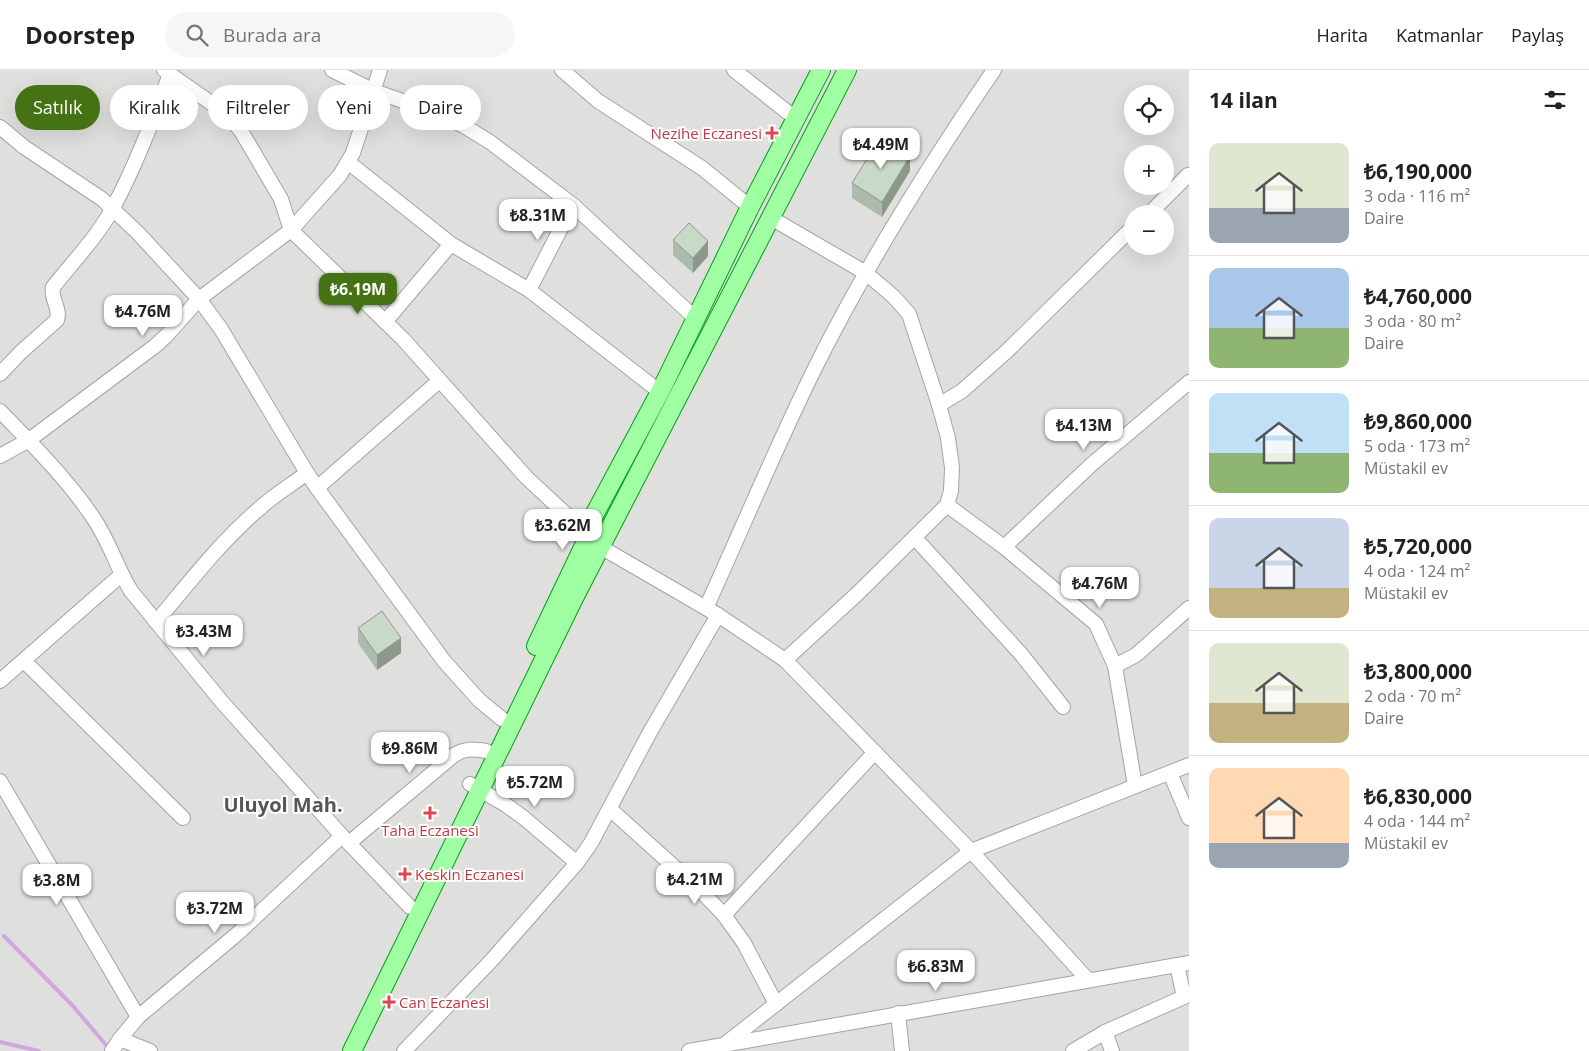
<!DOCTYPE html>
<html lang="tr">
<meta charset="utf-8">
<style>
:root{--surface:#fff;--page:#f6f6f6;--text:#222;--muted:#767676;--line:#e0e0e0;--accent:#457213}
body{margin:0;font-family:"Open Sans",sans-serif;background:var(--page);color:var(--text);height:100vh;display:flex;flex-direction:column;font-size:19px;white-space:nowrap}
*{box-sizing:border-box;margin:0}
p{font-size:16px;color:var(--muted)}
.icon{flex:none;width:28px;height:28px;fill:none;stroke:currentColor;stroke-width:2;stroke-linecap:round;stroke-linejoin:round}
.map{position:relative;flex:1;overflow:hidden}
.drawer{display:flex;flex-direction:column;background:var(--surface);width:400px}
.drawer>*{flex:none}
.banner{position:absolute;left:15px;top:15px;width:475px;height:45px;display:flex;gap:10px}
.tools{position:absolute;left:1124px;top:15px;display:grid;gap:10px}
.tools a{display:grid;place-items:center;width:50px;height:50px;border-radius:50%;background:var(--surface);box-shadow:0 5px 20px #0002;font-size:25px}
.price{position:absolute;translate:-50% -42px;padding:0 11px;border-radius:10px;background:#fff;color:#222;font-size:16px;line-height:32px;filter:drop-shadow(0 1px 2px #0008)}
.price::after{content:'';position:absolute;left:50%;top:30px;width:15px;height:11px;margin-left:-8px;background:inherit;clip-path:polygon(0 0,100% 0,50% 100%)}
.price.current{background:var(--accent);color:#fff}
ul{padding:0;list-style:none}
li{display:flex;align-items:center;gap:15px;height:125px;padding:0 20px}
li+li{border-top:1px solid var(--line)}
li span{display:grid;place-items:center;flex:none;width:140px;height:100px;border-radius:10px;color:#555}
li>.icon{margin-inline-start:auto}
span .icon{width:60px;height:60px;fill:#fffc;stroke-width:1}
li b{font-size:21px}
h2{display:flex;justify-content:space-between;align-items:center;height:60px;padding:0 20px;font-size:21px}
.pill{padding:0 18px;border-radius:22px;background:var(--surface);box-shadow:0 5px 20px #0002;font-size:18px;line-height:45px}
.pill.current{background:var(--accent);color:#fff}
header{display:flex;align-items:center;gap:30px;box-sizing:border-box;height:70px;padding:0 25px;background:var(--surface);border-bottom:1px solid var(--line)}
header strong{font-size:24px}
nav{display:flex;gap:28px;margin-inline-start:auto;font-size:18px}
.search{width:350px;height:45px;background:var(--page);display:flex;align-items:center;gap:12px;box-sizing:border-box;padding:0 18px;border-radius:28px;color:var(--muted);font-size:19px}
main{display:flex;flex:1;min-height:0}
.map>svg:first-child{display:block}
.residential{fill:#dfe0de;fill-rule:evenodd}
.lines{fill:none;stroke-linecap:round;stroke-linejoin:round}
.stream{stroke:#cfa7e1;stroke-width:4}
.minor-casing{stroke:#a3a3a3;stroke-width:16}
.major-casing{stroke:#009f16;stroke-width:20}
.minor{stroke:#fff;stroke-width:14}
.major{stroke:#a0ffa3;stroke-width:18}
.wall{fill:#adbbac}
.shaded-wall{fill:#8d988c}
.building{fill:#c9d9c8;stroke:#8d988c}
.health-dot{fill:#e0444e;stroke:#fff;stroke-width:2}
.labels{text-anchor:middle;dominant-baseline:central;stroke-width:4;stroke-linejoin:round;paint-order:stroke}
.health-label{font-size:15px;fill:#be3a42;stroke:#fff;text-anchor:start}
.district-label{font-size:20px;font-weight:bold;fill:#555;stroke:#fff}
</style>
<header>
<strong>Doorstep</strong>
<div class="search"><svg class="icon" aria-label="search" viewBox="0 0 24 24"><circle cx="10" cy="10" r="6"/><path d="M15 15l6 6"/></svg>Burada ara</div>
<nav><a>Harita</a><a>Katmanlar</a><a>Paylaş</a></nav>
</header>
<main>
<div class="map">
<svg width="1189" height="981" viewBox="0 0 1189 981">
<rect width="100%" height="100%" fill="#e8f2e9"/>
<path class="residential" d="M 0,0 L 1189,0 L 1189,981 L 0,981 ZM 1132,24 L 1165,24 L 1165,56 L 1132,56 ZM 1132,84 L 1165,84 L 1165,116 L 1132,116 ZM 1132,144 L 1165,144 L 1165,176 L 1132,176 Z"/>
<g class="lines">
<g class="stream">
<polyline points="4,866 73,936 106,975"/>
<polyline points="0,972 39,981"/>
</g>
<defs>
<g id="minor">
<polyline points="164,0 228,45 241,61 281,129 291,160 403,269 526,407 585,462"/>
<polyline points="332,0 374,21 434,42 464,56 490,72 573,135 695,248"/>
<polyline points="562,0 598,31 702,98 750,137"/>
<polyline points="734,0 795,48"/>
<polyline points="0,57 24,77 102,129 138,163 199,229 221,259 307,403 317,418 444,591 479,630 502,649"/>
<polyline points="348,92 451,174 529,220 660,322"/>
<polyline points="1149,144 1188,105"/>
<polyline points="771,148 866,203 894,227 909,244 939,335 948,368 952,398 951,421 947,435 856,525 785,590"/>
<polyline points="529,220 573,135"/>
<polyline points="385,252 451,174"/>
<path d="M 0,304 L 21,282 L 57,250 C 61,238 50,229 53,217 C 73,192 97,167 113,138 C 136,95 153,49 170,4"/>
<polyline points="939,335 962,321 1007,281 1132,158"/>
<path d="M 0,341 C 32,374 69,411 94,449 C 109,471 117,498 131,521 L 222,632 L 342,766 L 410,837"/>
<polyline points="0,386 29,370 155,276 166,266 199,229 291,160 340,105 353,83 380,0"/>
<polyline points="317,418 439,311"/>
<polyline points="947,435 1004,477 1096,554 1115,596 1135,716"/>
<polyline points="915,468 1021,584 1063,637"/>
<polyline points="592,472 718,545 785,590 971,781 1088,910"/>
<polyline points="1004,477 1092,394 1189,312"/>
<path d="M 706,538 C 741,461 774,382 811,306 C 863,200 927,98 994,0"/>
<path d="M 156,552 C 189,513 221,471 260,438 C 274,425 291,415 307,403"/>
<polyline points="24,591 183,748"/>
<polyline points="1115,596 1136,585 1189,538"/>
<polyline points="0,611 121,505"/>
<polyline points="1170,703 1189,748"/>
<polyline points="0,711 138,947"/>
<polyline points="470,714 506,735 524,748 577,793"/>
<polyline points="610,739 702,822 724,845 744,873 776,934"/>
<path d="M 349,773 L 454,685 C 465,678 473,679 486,681"/>
<polyline points="724,845 875,682"/>
<polyline points="898,943 902,981"/>
<polyline points="1105,962 1112,981"/>
<polyline points="120,969 150,981"/>
<polyline points="725,974 971,781 1189,695"/>
<polyline points="112,981 120,969 138,947 237,864 342,766"/>
<polyline points="404,981 490,892 577,793 591,773 650,662 718,545"/>
<polyline points="689,981 1189,893"/>
<polyline points="1073,981 1105,962 1184,927 1177,895"/>
</g>
<g id="major">
<polyline points="536,576 587,469 585,462 660,322 750,137 821,0"/>
<polyline points="352,981 574,528 847,0"/>
</g>
</defs>
<use href="#minor" class="minor-casing"/>
<use href="#major" class="major-casing"/>
<use href="#minor" class="minor"/>
<use href="#major" class="major"/>
</g>
<g class="wall">
<polygon points="910,101 882,147 852,128 852,113"/>
<polygon points="673,170 708,186 693,203 673,185"/>
<polygon points="358,558 401,583 377,600 358,573"/>
</g>
<g class="shaded-wall">
<polygon points="910,86 910,101 882,147 882,132"/>
<polygon points="708,171 708,186 693,203 693,188"/>
<polygon points="401,568 401,583 377,600 377,585"/>
</g>
<g class="building">
<polygon points="880,68 910,86 882,132 852,113"/>
<polygon points="689,153 708,171 693,188 673,170"/>
<polygon points="382,541 401,568 377,585 358,558"/>
</g>
<g class="health-dot">
<path d="M769.5 55.5h5v5h5v5h-5v5h-5v-5h-5v-5h5z"/>
<path d="M427.5 735.5h5v5h5v5h-5v5h-5v-5h-5v-5h5z"/>
<path d="M402.5 796.5h5v5h5v5h-5v5h-5v-5h-5v-5h5z"/>
<path d="M386.5 924.5h5v5h5v5h-5v5h-5v-5h-5v-5h5z"/>
</g>
<g class="labels">
<g class="health-label">
<text x="762" y="63" text-anchor="end">Nezihe Eczanesi</text>
<text x="430" y="760" text-anchor="middle">Taha Eczanesi</text>
<text x="415" y="804">Keskin Eczanesi</text>
<text x="399" y="932">Can Eczanesi</text>
</g>
<g class="district-label">
<text x="283" y="734">Uluyol Mah.</text>
</g>
</g>
</svg>
<div class="tools">
<a><svg class="icon" aria-label="locate" viewBox="0 0 24 24"><circle cx="12" cy="12" r="6"/><path d="M12 2v4M12 18v4M2 12h4M18 12h4"/></svg></a>
<a>+</a>
<a>−</a>
</div>
<b class="price" style="left:881px;top:100px">₺4.49M</b>
<b class="price" style="left:538px;top:171px">₺8.31M</b>
<b class="price current" style="left:358px;top:245px">₺6.19M</b>
<b class="price" style="left:143px;top:267px">₺4.76M</b>
<b class="price" style="left:1084px;top:381px">₺4.13M</b>
<b class="price" style="left:563px;top:481px">₺3.62M</b>
<b class="price" style="left:1100px;top:539px">₺4.76M</b>
<b class="price" style="left:204px;top:587px">₺3.43M</b>
<b class="price" style="left:410px;top:704px">₺9.86M</b>
<b class="price" style="left:535px;top:738px">₺5.72M</b>
<b class="price" style="left:695px;top:835px">₺4.21M</b>
<b class="price" style="left:57px;top:836px">₺3.8M</b>
<b class="price" style="left:215px;top:864px">₺3.72M</b>
<b class="price" style="left:936px;top:922px">₺6.83M</b>
<div class="banner">
<a class="pill current">Satılık</a>
<a class="pill">Kiralık</a>
<a class="pill">Filtreler</a>
<a class="pill">Yeni</a>
<a class="pill">Daire</a>
</div>
</div>
<section class="drawer">
<h2>14 ilan<svg class="icon" aria-label="filters" viewBox="0 0 24 24"><path d="M4 7h16M4 17h16"/><circle cx="9" cy="7" r="2"/><circle cx="15" cy="17" r="2"/></svg></h2>
<ul>
<li><span style="background:linear-gradient(#dfe7d0 65%,#9aa5b1 0)"><svg class="icon" aria-label="home" viewBox="0 0 24 24"><path d="M3 11l9-7 9 7M6 9v11h12V9"/></svg></span><div><b>₺6,190,000</b><p>3 oda · 116 m²</p><p>Daire</p></div></li>
<li><span style="background:linear-gradient(#a9c7e8 60%,#8fb573 0)"><svg class="icon" aria-label="home" viewBox="0 0 24 24"><path d="M3 11l9-7 9 7M6 9v11h12V9"/></svg></span><div><b>₺4,760,000</b><p>3 oda · 80 m²</p><p>Daire</p></div></li>
<li><span style="background:linear-gradient(#bfe0f5 60%,#8fb573 0)"><svg class="icon" aria-label="home" viewBox="0 0 24 24"><path d="M3 11l9-7 9 7M6 9v11h12V9"/></svg></span><div><b>₺9,860,000</b><p>5 oda · 173 m²</p><p>Müstakil ev</p></div></li>
<li><span style="background:linear-gradient(#c9d6e8 70%,#c2b280 0)"><svg class="icon" aria-label="home" viewBox="0 0 24 24"><path d="M3 11l9-7 9 7M6 9v11h12V9"/></svg></span><div><b>₺5,720,000</b><p>4 oda · 124 m²</p><p>Müstakil ev</p></div></li>
<li><span style="background:linear-gradient(#dfe7d0 60%,#c2b280 0)"><svg class="icon" aria-label="home" viewBox="0 0 24 24"><path d="M3 11l9-7 9 7M6 9v11h12V9"/></svg></span><div><b>₺3,800,000</b><p>2 oda · 70 m²</p><p>Daire</p></div></li>
<li><span style="background:linear-gradient(#ffd9b3 75%,#9aa5b1 0)"><svg class="icon" aria-label="home" viewBox="0 0 24 24"><path d="M3 11l9-7 9 7M6 9v11h12V9"/></svg></span><div><b>₺6,830,000</b><p>4 oda · 144 m²</p><p>Müstakil ev</p></div></li>
</ul>
</section>
</main>
